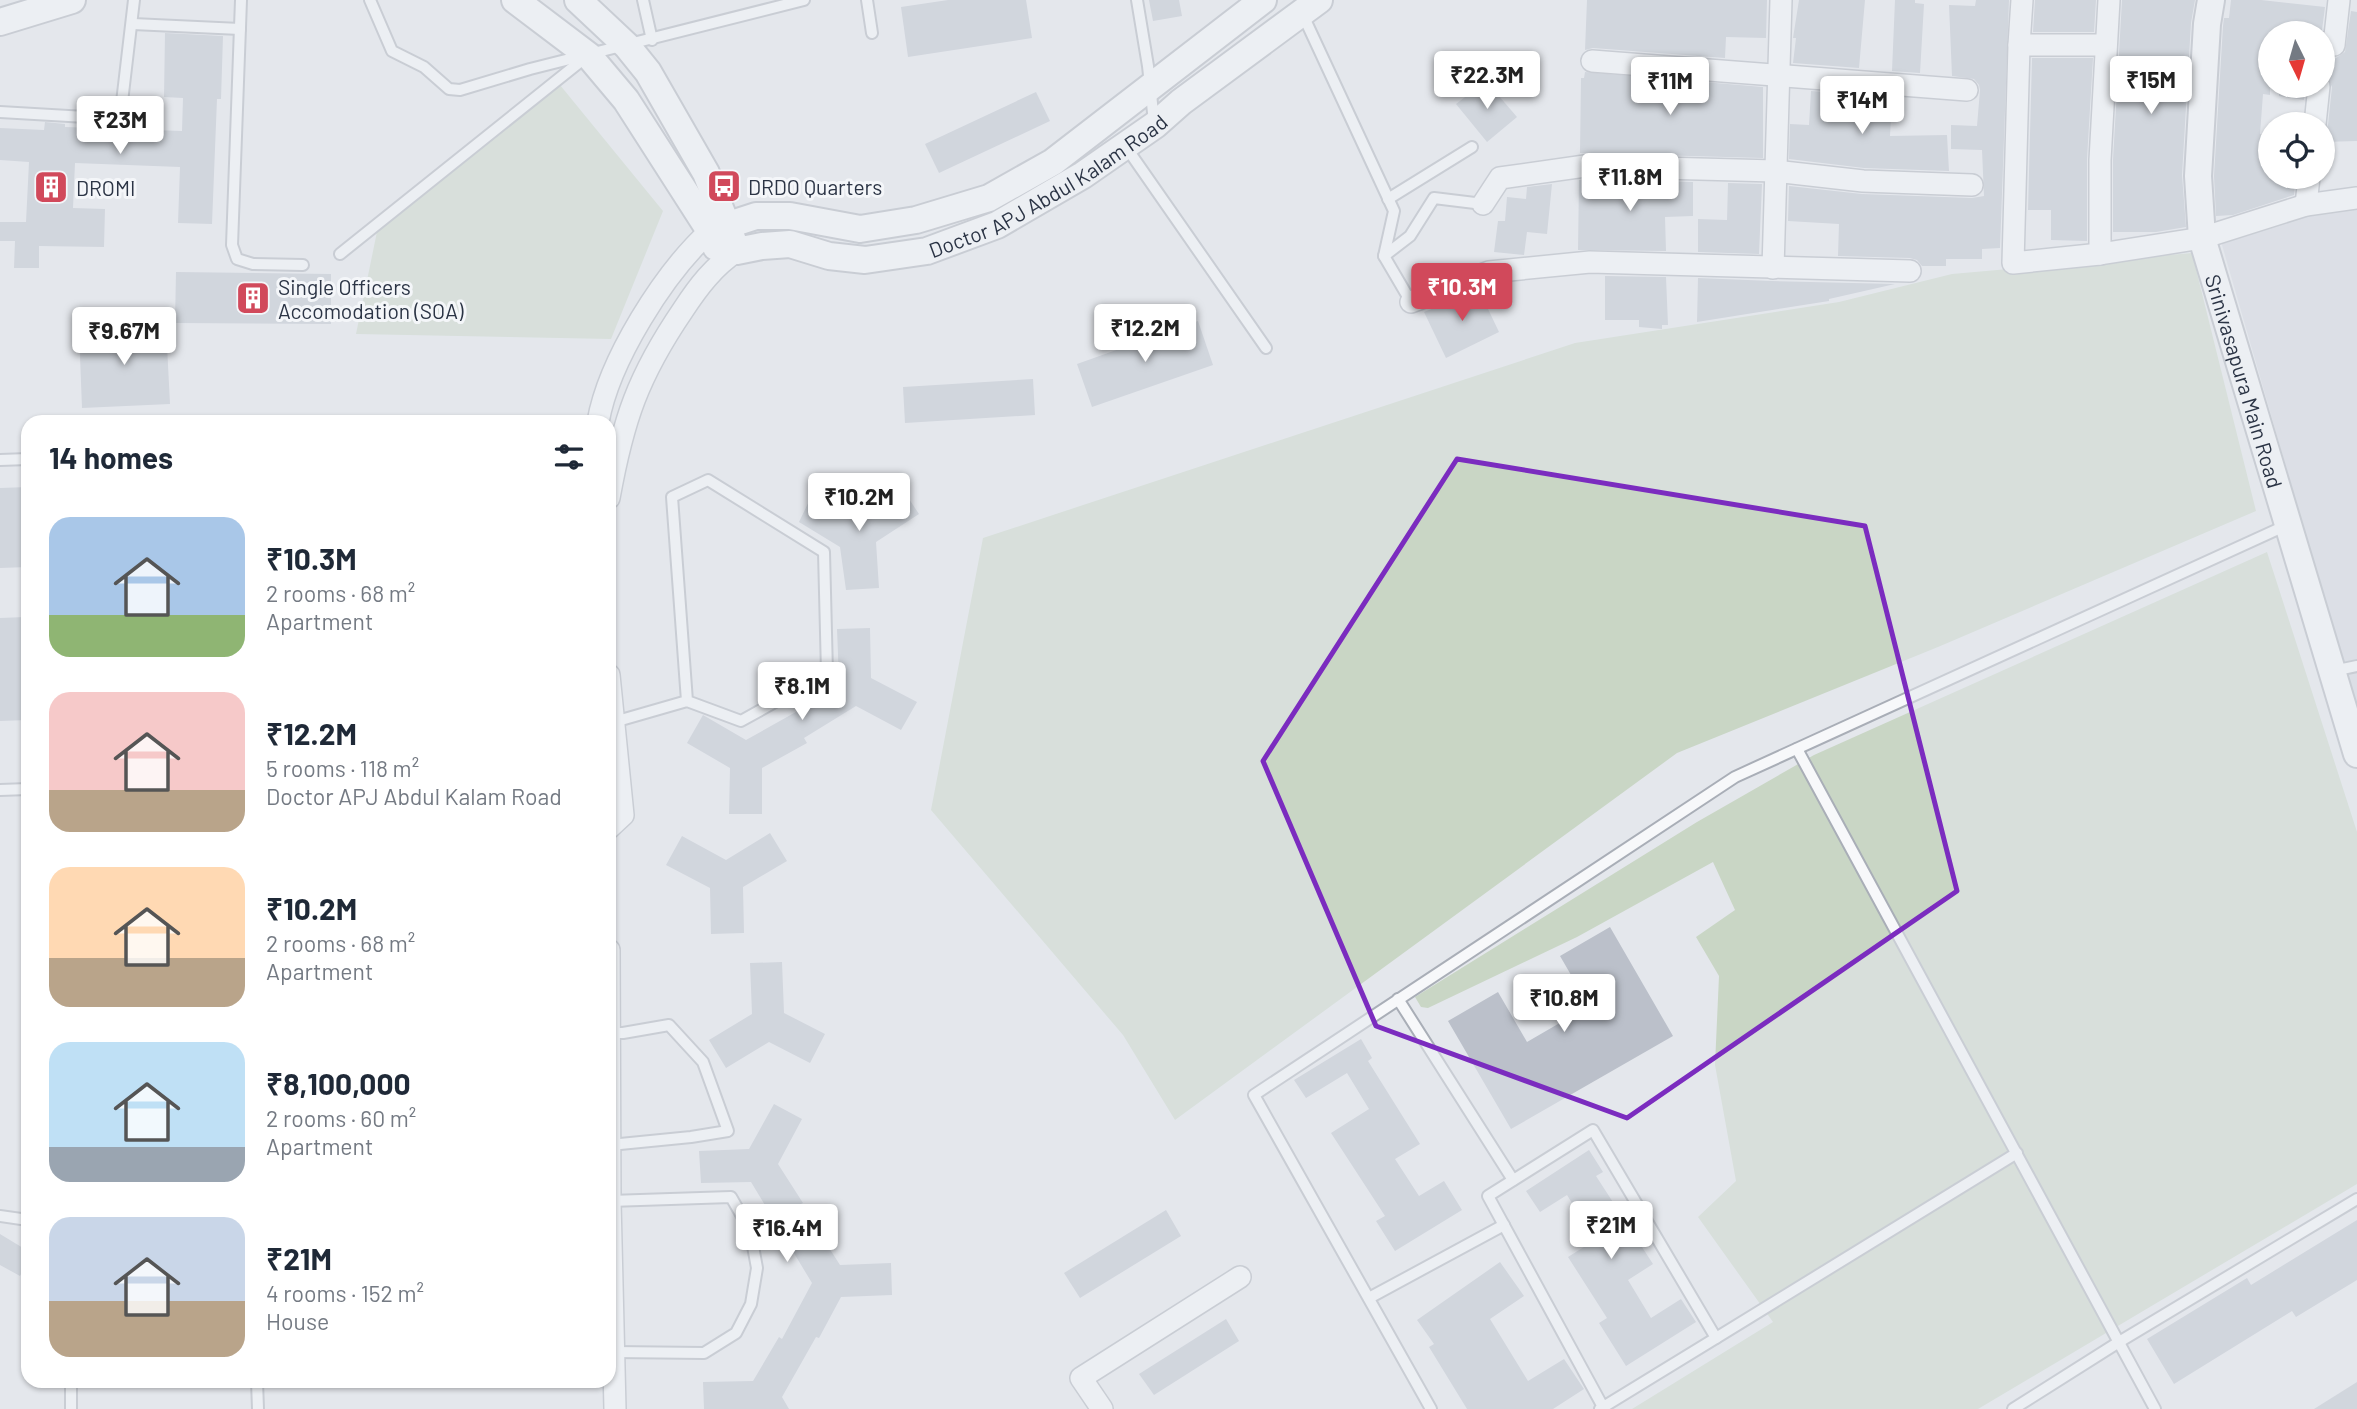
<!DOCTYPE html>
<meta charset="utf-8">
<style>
body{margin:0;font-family:Barlow,sans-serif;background:#f6f6f7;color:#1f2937;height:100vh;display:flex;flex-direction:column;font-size:26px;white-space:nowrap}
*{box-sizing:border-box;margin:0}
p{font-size:23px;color:#747a83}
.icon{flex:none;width:38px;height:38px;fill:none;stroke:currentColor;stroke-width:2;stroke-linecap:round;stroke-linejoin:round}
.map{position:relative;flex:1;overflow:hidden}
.details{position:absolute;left:21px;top:415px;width:595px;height:973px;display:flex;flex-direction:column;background:#fff;border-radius:21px;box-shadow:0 2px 5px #0004}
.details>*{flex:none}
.needle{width:46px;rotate:175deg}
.tools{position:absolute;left:2258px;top:21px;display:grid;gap:14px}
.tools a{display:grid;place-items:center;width:77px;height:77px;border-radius:50%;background:#fff;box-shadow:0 2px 5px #0004;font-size:35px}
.price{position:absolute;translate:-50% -60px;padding:0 16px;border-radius:7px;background:#fff;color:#222;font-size:23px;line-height:46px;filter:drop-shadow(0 2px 4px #0008)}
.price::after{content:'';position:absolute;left:50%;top:42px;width:21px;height:16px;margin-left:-10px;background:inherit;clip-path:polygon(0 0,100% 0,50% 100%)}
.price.active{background:#d1495b;color:#fff}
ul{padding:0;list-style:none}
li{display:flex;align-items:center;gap:21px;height:175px;padding:0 28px}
li span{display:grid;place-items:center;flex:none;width:196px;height:140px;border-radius:21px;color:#555}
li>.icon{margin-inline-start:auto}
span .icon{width:84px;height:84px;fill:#fffc;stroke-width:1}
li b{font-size:30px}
h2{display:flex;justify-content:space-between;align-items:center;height:84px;padding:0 28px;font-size:30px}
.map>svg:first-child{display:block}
.built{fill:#d2d6de}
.green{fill:#c9d6c5}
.building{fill:#bbc0ca}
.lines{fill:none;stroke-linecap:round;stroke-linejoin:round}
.service-casing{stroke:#a9aeb7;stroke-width:14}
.minor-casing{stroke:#a9aeb7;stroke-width:24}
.tertiary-casing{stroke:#a9aeb7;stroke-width:30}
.service{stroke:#f7f8fa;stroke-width:10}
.minor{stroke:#f7f8fa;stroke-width:21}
.tertiary{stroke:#f7f8fa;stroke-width:26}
.marked{fill:none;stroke:#7b2cbf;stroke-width:5;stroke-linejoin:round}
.labels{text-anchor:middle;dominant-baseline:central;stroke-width:6;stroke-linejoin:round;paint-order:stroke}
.street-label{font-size:21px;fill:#2b3445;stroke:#f4f6f9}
.poi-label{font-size:21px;fill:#2b3445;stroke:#f4f6f9;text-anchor:start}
</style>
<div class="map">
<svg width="2357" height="1409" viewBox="0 0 2357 1409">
<rect width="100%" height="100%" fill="#e4e7ec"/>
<path class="built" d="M2357 209V713L2220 238 2309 213Z"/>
<g class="green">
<path d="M560 85 663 211 611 339 356 334 379 222Z"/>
<path d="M2192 253 2256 511 1938 647 1677 753 1175 1120 1123 1035 931 810 983 538 1575 343 1839 302 1952 274Z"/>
<path d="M2267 552 2357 832V1184L1978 1409H1632L1773 1322 1698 1217 1736 1181 1715 1065 1719 976 1696 937 1735 910 1713 862 1577 937 1428 1008 1421 1007 1415 997 1697 822 1814 755Z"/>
</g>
<g class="building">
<path d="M948 0H1026L1032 38 908 57 901 7Z"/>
<path d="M1149 0H1179L1182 16 1153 21Z"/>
<path d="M1587 0H1767L1766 38 1726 37 1725 58 1593 48 1585 50Z"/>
<path d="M1799 0H1865L1859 68 1793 63 1796 38H1793Z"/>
<path d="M1895 0H1915V3L1924 4 1920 73 1892 71Z"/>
<path d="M1976 0H2009L2000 248 1982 249V259H1946V266H1922L1917 260 1910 258 1838 256 1839 224 1788 221 1789 186 1862 194 1972 198 1984 196 1982 150 1951 149V125L1977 126 1980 90 1979 85 1974 79 1952 76 1949 5 1975 6Z"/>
<path d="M2035 0H2096L2094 32H2033Z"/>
<path d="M2122 0H2195L2191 23 2182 175 2186 227 2156 232H2113V160Z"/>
<path d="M2231 0H2261L2325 7 2322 30 2315 33H2270V95L2263 94 2260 134 2270 135V177H2296L2294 195 2233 215 2216 216 2214 176 2223 26 2224 18H2229Z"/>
<path d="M2351 11 2357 12V141L2323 142V134L2328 125 2332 87 2327 76V64L2345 52Z"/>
<path d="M165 33 223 36 221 99H217L212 224 178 223 180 167 75 163 73 208 105 209 104 247 39 246V268H14L15 241H0V222H26L29 162 0 160V128L44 130 45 122 65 124V127L182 131 183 98 164 97Z"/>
<path d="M2032 58H2093L2087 159V241L2051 240V210H2028Z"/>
<path d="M1585 72 1763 87V158L1580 153 1581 78H1584Z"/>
<path d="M1486 81 1517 117 1487 142 1456 104Z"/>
<path d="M2279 86H2306L2304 100 2279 96Z"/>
<path d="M1811 91 1892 97 1890 136 1947 135 1949 171 1864 168 1789 159 1790 124 1809 125Z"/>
<path d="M1036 92 1050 121 939 173 925 144Z"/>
<path d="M1586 179 1693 182V216L1665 217 1666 251 1578 250 1579 180Z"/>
<path d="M1728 183 1762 184 1759 254 1698 252V219L1727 220Z"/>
<path d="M1552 184 1547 234 1527 232 1524 255 1494 252 1498 221H1505L1507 197 1526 199 1527 187Z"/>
<path d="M176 272 331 274V324L175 323Z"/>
<path d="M1605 276 1666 277 1668 325H1662V329L1639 327V320H1605Z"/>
<path d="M1698 278 1772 281 1895 284 1829 299V301L1697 322Z"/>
<path d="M1479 290 1499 332 1446 358 1424 312Z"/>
<path d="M1198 321 1213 365 1092 407 1077 364Z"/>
<path d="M166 326 170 404 82 408 79 330Z"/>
<path d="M1033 379 1035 415 905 423 903 387Z"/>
<path d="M28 487V567L0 568V488Z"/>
<path d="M901 487 919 514 876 542 879 588 846 590 840 547 799 522 813 493 858 515Z"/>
<path d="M25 617 28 720 0 721V618Z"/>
<path d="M870 628 871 678 917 702 901 730 856 706 804 738 807 743 762 768V814H729L730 768 687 743 703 715 746 740 803 708 799 703 839 679 837 629Z"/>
<path d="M770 833 787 861 743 887 744 933 711 934 710 888 666 865 682 836 726 860Z"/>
<path d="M1610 927 1673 1036 1511 1129 1448 1021 1498 992 1527 1042 1589 1006 1560 956Z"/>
<path d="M782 962 784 1013 825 1034 810 1063 769 1042 726 1068 709 1040 752 1014 750 963Z"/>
<path d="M1361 1039 1372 1058 1368 1061 1420 1144 1395 1159 1419 1196 1444 1181 1462 1210 1395 1251 1376 1221 1385 1216 1331 1133 1369 1109 1347 1073 1306 1098 1294 1080Z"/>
<path d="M774 1104 802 1119 778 1164 803 1203 801 1204 840 1265 891 1263 892 1295 841 1297 819 1338 816 1337 782 1397 789 1409H704L703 1382 753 1381 779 1337 782 1339 812 1283 751 1182 701 1183 699 1151 749 1149Z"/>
<path d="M1589 1150 1603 1172 1596 1176 1653 1264 1628 1280 1651 1318 1681 1299 1696 1322 1626 1366 1599 1323 1607 1318 1568 1257 1595 1240 1567 1195 1540 1212 1526 1191Z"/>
<path d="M1166 1210 1181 1236 1080 1298 1064 1273Z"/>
<path d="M2357 1220V1280L2296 1317 2292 1311 2174 1384 2147 1339 2247 1278 2251 1285Z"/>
<path d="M0 1234 28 1251V1261L20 1276 0 1265Z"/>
<path d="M1500 1262 1524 1296 1490 1319 1528 1381 1564 1359 1584 1389 1553 1409H1467L1429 1347 1434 1344 1417 1320Z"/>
<path d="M1226 1319 1239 1341 1154 1395 1139 1374Z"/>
<path d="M2357 1382V1409H2314Z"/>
</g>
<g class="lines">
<g class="service-casing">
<g id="service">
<path d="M241 0 232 245 237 259 253 264 303 265"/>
<path d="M370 0 392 51 424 67 449 89 460 90 530 69 804 0"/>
<path d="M643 0 652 40"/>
<path d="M867 0 872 33"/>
<path d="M1137 0 1148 66 1154 122"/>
<path d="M1302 13 1394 211 1384 256 1411 302"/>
<path d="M133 24 240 29"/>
<path d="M0 112 120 119 134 0"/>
<path d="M1126 147 1266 348"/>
<path d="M1388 199 1472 147"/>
<path d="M340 254 586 57"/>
<path d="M1384 256 1410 236 1434 198 1483 204"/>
<path d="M0 460 28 459"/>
<path d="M2333 671 2357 666"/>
<path d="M614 722 687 701 672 497 708 480 824 552 827 673 741 721 687 701"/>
<path d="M1797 749 2155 1409"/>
<path d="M0 790 28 789"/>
<path d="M1398 999 1513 1180"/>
<path d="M609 1033H623L669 1025 703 1062 728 1131 691 1137 610 1145"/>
<path d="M610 1201 731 1197 750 1230 757 1268 751 1304 736 1333 704 1353 614 1352"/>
<path d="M0 1216 28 1220"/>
<path d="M1369 1298 1504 1225"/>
<path d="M1716 1338 2017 1153"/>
<path d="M257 1381 258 1409"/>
<path d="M71 1409V1381"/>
<path d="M1431 1409 1254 1095 1735 777 2287 525"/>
<path d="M1600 1409 1716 1338 1593 1130 1488 1196 1603 1407"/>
<path d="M2013 1409 2119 1342 2357 1199"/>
</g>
</g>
<g class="minor-casing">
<g id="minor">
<path d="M2022 0 2019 45 2013 263 2100 254 2202 238 2306 205 2357 198"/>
<path d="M2019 45H2105"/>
<path d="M2322 52 2323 43 2334 45 2339 0"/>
<path d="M1592 61 1967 90"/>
<path d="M2315 124 2319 86"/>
<path d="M1483 204 1500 178 1585 166 1775 171 1863 181 1972 185"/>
<path d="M2306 205 2309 177"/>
<path d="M2100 254V160L2109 0"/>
<path d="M1773 268 1781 0"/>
<path d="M1411 302 1489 272 1590 262 1910 271"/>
<path d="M598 422C609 360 664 273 710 231"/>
<path d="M609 498C623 420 638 376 683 310 698 287 714 266 737 251"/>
<path d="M609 675 623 815 609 828"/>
<path d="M609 950 610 1201 615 1409"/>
<path d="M1102 1409 1081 1378 1240 1277"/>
</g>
</g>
<g class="tertiary-casing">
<g id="tertiary">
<path d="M515 0 589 56 626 100 710 231 716 247"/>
<path id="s1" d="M578 0 627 46 648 72 706 173 737 251 762 246 790 244 829 256 865 260 927 251 997 225 1083 175 1155 125 1181 102 1319 0"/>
<path id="s2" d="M2211 0 2207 24 2198 176 2202 238 2357 754"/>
<path d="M0 22 72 0"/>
<path d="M710 231 756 216H790L860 229 916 220 989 198 1053 162 1263 0"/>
</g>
</g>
<use href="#service" class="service"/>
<use href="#minor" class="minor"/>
<use href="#tertiary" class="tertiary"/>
</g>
<path d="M0 0H2357V1409H0ZM1457 459 1865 526 1957 891 1627 1118 1376 1026 1263 761Z" fill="#e4e7ec" fill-opacity=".55" fill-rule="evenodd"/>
<path class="marked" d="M1457 459 1865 526 1957 891 1627 1118 1376 1026 1263 761Z"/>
<defs>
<g id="bus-square" transform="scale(1.75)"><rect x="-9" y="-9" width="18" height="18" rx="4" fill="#d1495b" stroke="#f4f6f9"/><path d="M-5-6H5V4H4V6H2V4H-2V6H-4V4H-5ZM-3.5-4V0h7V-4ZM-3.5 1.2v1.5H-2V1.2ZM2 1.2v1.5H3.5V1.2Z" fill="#fff"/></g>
<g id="building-square" transform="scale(1.75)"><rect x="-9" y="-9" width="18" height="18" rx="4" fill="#d1495b" stroke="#f4f6f9"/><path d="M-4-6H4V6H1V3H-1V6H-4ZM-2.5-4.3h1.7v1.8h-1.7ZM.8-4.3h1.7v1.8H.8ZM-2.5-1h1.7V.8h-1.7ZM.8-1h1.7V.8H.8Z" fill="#fff"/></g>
</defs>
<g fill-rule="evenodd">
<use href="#bus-square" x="724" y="186"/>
<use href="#building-square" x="51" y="187"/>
<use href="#building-square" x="253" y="298"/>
</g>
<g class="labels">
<g class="street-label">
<text stroke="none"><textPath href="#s1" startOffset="632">Doctor APJ Abdul Kalam Road</textPath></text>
<text stroke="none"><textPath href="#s2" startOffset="388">Srinivasapura Main Road</textPath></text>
</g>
<g class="poi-label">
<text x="748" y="186">DRDO Quarters</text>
<text x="76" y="187">DROMI</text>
<text x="278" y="286">Single Officers<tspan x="278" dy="24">Accomodation (SOA)</tspan></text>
</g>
</g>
</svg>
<div class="tools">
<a><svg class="needle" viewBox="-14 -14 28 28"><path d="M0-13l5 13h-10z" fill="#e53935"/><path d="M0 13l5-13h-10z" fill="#747a83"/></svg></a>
<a><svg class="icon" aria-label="locate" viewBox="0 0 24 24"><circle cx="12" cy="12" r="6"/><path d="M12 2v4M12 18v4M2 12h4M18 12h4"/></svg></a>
</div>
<b class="price" style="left:1487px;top:111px">₹22.3M</b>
<b class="price" style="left:2151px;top:116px">₹15M</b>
<b class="price" style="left:1670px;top:117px">₹11M</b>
<b class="price" style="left:1862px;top:136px">₹14M</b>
<b class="price" style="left:120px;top:156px">₹23M</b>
<b class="price" style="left:1630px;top:213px">₹11.8M</b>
<b class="price active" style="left:1462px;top:323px">₹10.3M</b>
<b class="price" style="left:1145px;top:364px">₹12.2M</b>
<b class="price" style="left:124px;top:367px">₹9.67M</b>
<b class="price" style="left:859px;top:533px">₹10.2M</b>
<b class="price" style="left:802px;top:722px">₹8.1M</b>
<b class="price" style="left:1564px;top:1034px">₹10.8M</b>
<b class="price" style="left:1611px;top:1261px">₹21M</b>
<b class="price" style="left:787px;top:1264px">₹16.4M</b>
<section class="details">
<h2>14 homes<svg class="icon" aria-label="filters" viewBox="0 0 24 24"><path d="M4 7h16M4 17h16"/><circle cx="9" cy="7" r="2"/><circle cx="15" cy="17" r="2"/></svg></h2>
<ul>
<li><span style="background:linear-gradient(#a9c7e8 70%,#8fb573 0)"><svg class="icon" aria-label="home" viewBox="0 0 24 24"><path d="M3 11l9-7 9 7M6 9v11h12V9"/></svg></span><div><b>₹10.3M</b><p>2 rooms · 68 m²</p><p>Apartment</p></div></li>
<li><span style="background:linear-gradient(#f6c9c9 70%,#b9a48a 0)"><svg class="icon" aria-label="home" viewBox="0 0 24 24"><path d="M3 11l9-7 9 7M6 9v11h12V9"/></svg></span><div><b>₹12.2M</b><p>5 rooms · 118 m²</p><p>Doctor APJ Abdul Kalam Road</p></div></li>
<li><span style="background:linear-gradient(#ffd9b3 65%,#b9a48a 0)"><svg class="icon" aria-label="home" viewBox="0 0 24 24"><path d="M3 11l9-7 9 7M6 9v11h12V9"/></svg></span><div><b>₹10.2M</b><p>2 rooms · 68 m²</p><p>Apartment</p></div></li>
<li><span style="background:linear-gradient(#bfe0f5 75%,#9aa5b1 0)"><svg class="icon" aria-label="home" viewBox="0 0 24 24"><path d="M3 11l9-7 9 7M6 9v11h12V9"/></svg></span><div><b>₹8,100,000</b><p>2 rooms · 60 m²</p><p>Apartment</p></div></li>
<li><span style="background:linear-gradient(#c9d6e8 60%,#b9a48a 0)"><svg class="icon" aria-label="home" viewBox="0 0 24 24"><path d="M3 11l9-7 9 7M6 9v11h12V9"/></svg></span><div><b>₹21M</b><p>4 rooms · 152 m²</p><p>House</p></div></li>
</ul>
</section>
</div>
